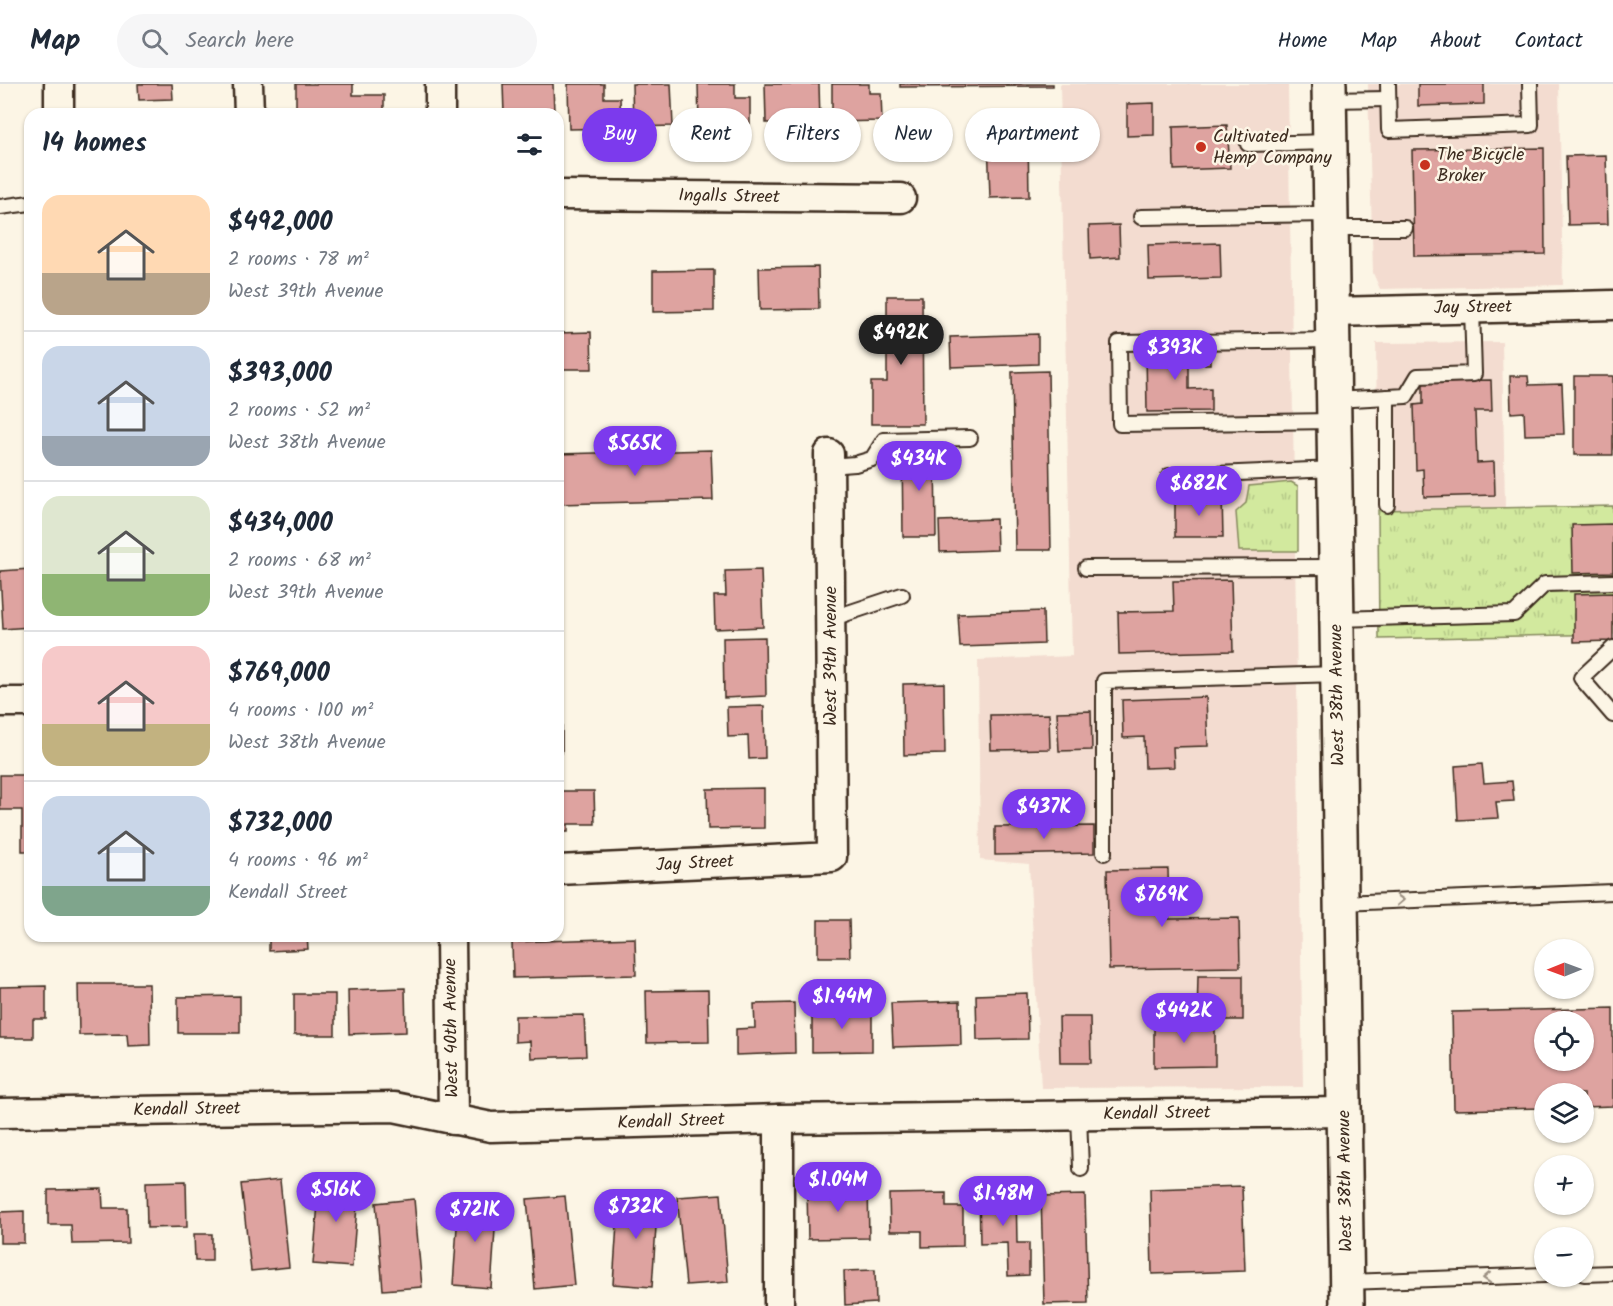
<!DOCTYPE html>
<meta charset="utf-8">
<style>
body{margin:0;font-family:Kalam,sans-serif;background:#f6f6f7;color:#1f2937;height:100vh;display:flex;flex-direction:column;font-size:22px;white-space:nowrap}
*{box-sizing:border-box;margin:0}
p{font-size:20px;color:#747a83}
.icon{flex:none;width:33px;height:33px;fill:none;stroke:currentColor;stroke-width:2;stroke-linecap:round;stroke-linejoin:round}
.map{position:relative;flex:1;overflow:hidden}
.side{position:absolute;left:24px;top:24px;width:540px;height:834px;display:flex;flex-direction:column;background:#fff;border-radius:18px;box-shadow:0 2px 4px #0004}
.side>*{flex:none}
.top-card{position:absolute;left:582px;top:24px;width:570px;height:54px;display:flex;gap:12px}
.needle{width:39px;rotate:269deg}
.tools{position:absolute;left:1534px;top:855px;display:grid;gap:12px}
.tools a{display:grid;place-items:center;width:60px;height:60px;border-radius:50%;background:#fff;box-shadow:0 2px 4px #0004;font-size:30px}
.price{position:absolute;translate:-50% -51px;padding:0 14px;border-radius:21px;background:#7c3aed;color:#fff;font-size:20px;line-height:39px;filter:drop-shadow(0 2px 3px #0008)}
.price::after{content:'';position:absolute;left:50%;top:36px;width:18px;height:14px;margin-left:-9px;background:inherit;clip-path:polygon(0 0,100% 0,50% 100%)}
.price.selected{background:#222;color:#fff}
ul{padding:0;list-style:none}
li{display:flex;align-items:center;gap:18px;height:150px;padding:0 18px}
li+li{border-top:2px solid #e0e1e3}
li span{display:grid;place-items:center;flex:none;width:168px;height:120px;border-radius:18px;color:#555}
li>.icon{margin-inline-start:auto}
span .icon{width:72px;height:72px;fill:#fffc;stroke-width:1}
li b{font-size:26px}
h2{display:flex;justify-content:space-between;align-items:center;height:72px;padding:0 18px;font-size:26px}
.tag{padding:0 21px;border-radius:27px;background:#fff;box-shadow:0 2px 4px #0004;font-size:21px;line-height:54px}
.tag.selected{background:#7c3aed;color:#fff}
header{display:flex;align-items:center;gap:36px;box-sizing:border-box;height:84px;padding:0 30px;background:#fff;border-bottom:2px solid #e0e1e3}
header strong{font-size:28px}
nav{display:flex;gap:33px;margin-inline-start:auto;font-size:21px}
.search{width:420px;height:54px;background:#f6f6f7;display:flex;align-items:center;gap:15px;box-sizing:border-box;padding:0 21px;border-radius:33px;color:#747a83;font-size:22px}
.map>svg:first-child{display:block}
.built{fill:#f3dcd0}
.grass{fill:url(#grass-tufts);stroke:#868a5e;stroke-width:1.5}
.building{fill:#dea3a0;stroke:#3b2a1e;stroke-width:1.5;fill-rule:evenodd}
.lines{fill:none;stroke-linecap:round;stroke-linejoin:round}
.lane-casing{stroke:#3b2a1e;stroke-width:18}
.street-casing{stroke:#3b2a1e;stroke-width:33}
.secondary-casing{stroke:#3b2a1e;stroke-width:38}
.lane{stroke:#fcf5e5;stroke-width:14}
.street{stroke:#fcf5e5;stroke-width:28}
.secondary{stroke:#fcf5e5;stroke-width:33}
.oneway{stroke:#9c9082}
.poi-dot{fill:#c8321e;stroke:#fcf5e5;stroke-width:2}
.labels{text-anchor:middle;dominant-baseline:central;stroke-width:5;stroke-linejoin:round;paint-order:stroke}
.poi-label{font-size:18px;fill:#3b2a1e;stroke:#fcf5e5;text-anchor:start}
.street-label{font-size:18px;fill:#3b2a1e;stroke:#fcf5e5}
</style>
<header>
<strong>Map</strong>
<div class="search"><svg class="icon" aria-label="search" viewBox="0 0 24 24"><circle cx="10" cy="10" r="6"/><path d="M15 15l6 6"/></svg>Search here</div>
<nav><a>Home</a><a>Map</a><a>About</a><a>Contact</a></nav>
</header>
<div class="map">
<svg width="1613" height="1222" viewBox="0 0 1613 1222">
<defs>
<pattern id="grass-tufts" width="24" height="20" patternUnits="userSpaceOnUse" patternTransform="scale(1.5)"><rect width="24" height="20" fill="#d2e99e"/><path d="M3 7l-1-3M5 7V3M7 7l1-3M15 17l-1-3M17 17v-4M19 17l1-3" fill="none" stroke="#b5c888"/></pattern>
</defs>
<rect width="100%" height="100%" fill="#fcf5e5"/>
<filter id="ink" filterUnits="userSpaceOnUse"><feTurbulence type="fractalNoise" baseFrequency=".0167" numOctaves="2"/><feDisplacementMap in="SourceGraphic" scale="12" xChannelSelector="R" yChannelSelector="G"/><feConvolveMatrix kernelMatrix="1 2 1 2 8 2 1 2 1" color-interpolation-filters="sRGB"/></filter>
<g filter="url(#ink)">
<g class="built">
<path d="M1060 0H1288L1303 1003 1041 1004 1029 780 980 776 978 576 1072 572Z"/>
<path d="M1368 0H1559L1563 201 1380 205 1373 189Z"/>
<path d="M1502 258 1505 424 1378 426 1376 259Z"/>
</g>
<g class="grass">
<path d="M1291 398 1298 402V467H1239L1236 428 1246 419 1249 402Z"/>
<path d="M1613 422V550L1379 555 1378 426Z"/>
</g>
<g class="building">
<path d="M138 0H172L173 15 139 16Z"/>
<path d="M296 0H353V11H384V30H296Z"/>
<path d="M503 0H553L554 28H539V30H504Z"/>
<path d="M568 0H604V14H620L621 44 569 45Z"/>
<path d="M632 0H671L673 42 633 43Z"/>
<path d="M698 0H735V14H750V40H699Z"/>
<path d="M765 0H819L820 38 766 39Z"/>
<path d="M832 0H869V9H881L882 37 832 38Z"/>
<path d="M900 0H1053V2L900 3Z"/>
<path d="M1418 0H1484V20L1418 22Z"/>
<path d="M1154 19V51L1127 52V20Z"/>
<path d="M1227 41 1230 84 1174 86 1173 43Z"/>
<path d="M1028 52 1029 113 990 114 988 53Z"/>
<path d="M1544 64 1545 170 1414 172 1412 66Z"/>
<path d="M1606 71 1608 140 1568 141 1566 72Z"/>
<path d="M1119 141 1120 173 1090 175 1089 142Z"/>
<path d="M1220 159 1221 194 1149 196 1148 161Z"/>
<path d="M818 183 819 225 760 226 759 184Z"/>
<path d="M714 186V227L653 228V187Z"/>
<path d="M887 212H922L923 340H871V298H887Z"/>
<path d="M591 248 592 285H558V249Z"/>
<path d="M1038 250V280L951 283 950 253Z"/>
<path d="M1210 264V280H1189V305L1211 304V327L1147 328 1146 266Z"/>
<path d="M1048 287 1051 466H1015L1012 288Z"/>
<path d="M1510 292H1528L1529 301 1562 300 1564 350 1525 351 1524 328 1511 329Z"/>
<rect x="1574" y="292" width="39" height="79"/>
<path d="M1491 296 1492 327H1475L1477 379 1494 378 1495 411 1424 413 1423 385 1416 386 1414 321 1423 320V297Z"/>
<path d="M902 364H935L936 453H903Z"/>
<path d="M711 366 713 416 558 420V370Z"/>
<path d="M1222 412 1223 453H1175V413Z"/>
<path d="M996 435 997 466 940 468 939 437Z"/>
<path d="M1613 440V488L1573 489 1572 441Z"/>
<path d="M30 485V543L3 545 0 487Z"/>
<path d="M761 486 763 543 715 545 714 512H726L725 487Z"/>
<path d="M1231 496 1233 567 1119 570 1118 528 1174 527 1173 497Z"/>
<path d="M1613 509V557L1574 558V510Z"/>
<path d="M1043 527 1044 560 960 563 958 530Z"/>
<path d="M765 553 766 612 724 614 723 554Z"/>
<path d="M944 599 945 670 904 671 903 600Z"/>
<path d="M1206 613 1208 662 1173 663 1174 683 1145 684 1144 653 1123 654 1122 616Z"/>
<path d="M764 622 765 674 749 675 748 652 728 653 727 623Z"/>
<path d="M1091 627 1092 666 1059 667 1057 628Z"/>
<path d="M1049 630 1050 665 991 666 990 631Z"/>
<rect x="558" y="636" width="4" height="33"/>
<path d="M1482 680 1484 699 1512 697 1514 717 1496 718 1498 734 1458 736 1455 682Z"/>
<path d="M0 691H30V767H22V726H0Z"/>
<path d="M764 704V744L708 745 707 705Z"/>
<path d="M558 707H594L595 740H568V748H558Z"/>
<path d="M1094 742V769L995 771V743Z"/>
<path d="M1168 785 1169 835 1239 834 1240 883 1109 885 1107 786Z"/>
<path d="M818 836H849L850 873H818Z"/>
<path d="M269 852H307L308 865 269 867Z"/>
<path d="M346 852H389V854L346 855Z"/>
<path d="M635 854 636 891 513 894 512 858Z"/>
<path d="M1198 892H1243V936H1197Z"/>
<path d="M78 900H149L150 961 128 962 127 950 79 951Z"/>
<path d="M46 902V935H33V954H0V903Z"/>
<path d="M405 904 406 948 349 950 348 906Z"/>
<path d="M708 906 709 958 647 959 646 907Z"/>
<path d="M1027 909 1028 955 977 956 976 911Z"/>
<rect x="294" y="910" width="41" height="41"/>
<path d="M240 912V949H178V913Z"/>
<path d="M960 917 961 961 893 963 891 919Z"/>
<path d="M794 919 795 969 736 971V945L755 944 754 920Z"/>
<path d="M872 923V967L812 968V924Z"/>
<path d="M1613 924V1022L1584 1023V1010H1545V1024L1454 1026 1452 928ZM1545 938H1584V976H1545Z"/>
<path d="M584 931 586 972 531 974 530 957 515 958V932Z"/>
<path d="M1059 933H1090L1091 979H1060Z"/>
<path d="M1215 938V982L1154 983V939Z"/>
<path d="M320 1095 359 1098 352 1183 313 1180Z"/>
<path d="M280 1096 289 1183 251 1187 241 1100Z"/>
<path d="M186 1097 187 1143 147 1144 146 1098Z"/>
<path d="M1242 1102 1245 1187 1152 1190 1150 1105Z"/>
<path d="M868 1103 869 1154 808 1155 807 1104Z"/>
<path d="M979 1104H1016L1017 1159H1029V1191L1008 1192 1007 1159 980 1160Z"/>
<path d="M102 1105 103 1124H127L128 1159 72 1160 71 1141H48V1106Z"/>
<path d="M946 1109V1123H963V1162L922 1163V1147H890L889 1110Z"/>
<path d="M619 1110 658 1113 652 1203 613 1200Z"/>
<path d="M721 1110 728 1198 686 1201 677 1113Z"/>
<path d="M1085 1111 1088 1219 1044 1220 1041 1112Z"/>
<path d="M565 1112 574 1201 535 1205 527 1115Z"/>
<path d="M459 1114 497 1117 491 1204 453 1201Z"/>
<path d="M414 1115 422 1203 383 1206 376 1119Z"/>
<path d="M24 1127V1159H0V1128Z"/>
<path d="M194 1150H212V1177H195Z"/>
<path d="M875 1186 876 1219 845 1221 844 1187Z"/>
</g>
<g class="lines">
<g class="lane-casing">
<g id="lane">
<path d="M1388 0 1389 46 1531 41 1530 0"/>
<path d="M1329 16 1388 15"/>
<path d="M1248 60 1330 58"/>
<path d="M0 123 30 119"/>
<path d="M1141 133 1330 130"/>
<path d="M1332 144H1405"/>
<path d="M1333 256 1119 259 1120 340 1333 337"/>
<path d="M1334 316 1406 312 1418 292 1474 290 1472 224"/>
<path d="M829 382 855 380 872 375 884 356 970 354"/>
<path d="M1169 392 1335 385"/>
<path d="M1387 421V313"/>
<path d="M1086 484 1337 483"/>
<path d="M830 535 902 511"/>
<path d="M1337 535 1514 530 1545 500 1613 498"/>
<path d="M1613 564 1581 594 1613 631"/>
<path d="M1104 769V597L1338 590"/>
<path d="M1341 819 1613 808"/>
<path d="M1079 1031 1081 1085"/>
<path d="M1584 1190 1613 1189"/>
<path d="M1347 1198 1545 1191"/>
</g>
</g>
<g class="street-casing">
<g id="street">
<path d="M59 0V30"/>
<path d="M248 0 249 30"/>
<path d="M440 0V30"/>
<path d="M558 111 901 114"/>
<path d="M1333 228 1613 221"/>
<path d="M0 618H30"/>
<path d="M558 786 832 773 829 370"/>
<path d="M451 852 453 1036"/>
<path d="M0 1029 394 1023 491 1043 779 1035 1345 1028"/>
<path d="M779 1035V1222"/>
</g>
</g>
<g class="secondary-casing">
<path id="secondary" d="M1329 0 1347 1222"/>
</g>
<use href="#lane" class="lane"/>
<use href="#street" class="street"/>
<use href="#secondary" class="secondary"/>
</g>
<defs><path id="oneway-chevron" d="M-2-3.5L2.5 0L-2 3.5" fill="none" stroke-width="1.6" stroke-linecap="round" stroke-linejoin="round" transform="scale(1.5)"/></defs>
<g class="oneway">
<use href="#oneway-chevron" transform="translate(1400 816) rotate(-2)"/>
<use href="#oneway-chevron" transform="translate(1487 1194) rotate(178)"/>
</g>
</g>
<g class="poi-dot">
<circle cx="1201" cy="63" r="6"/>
<circle cx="1425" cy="81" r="6"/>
</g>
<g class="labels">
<g class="poi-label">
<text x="1213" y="53">Cultivated<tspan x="1213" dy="21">Hemp Company</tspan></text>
<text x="1437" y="71">The Bicycle<tspan x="1437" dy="21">Broker</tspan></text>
</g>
<g class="street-label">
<text transform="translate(729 113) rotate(1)">Ingalls Street</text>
<text transform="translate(1473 224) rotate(-1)">Jay Street</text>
<text transform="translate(831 572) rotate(-90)">West 39th Avenue</text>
<text transform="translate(1338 611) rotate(-91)">West 38th Avenue</text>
<text transform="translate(695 780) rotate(-3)">Jay Street</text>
<text transform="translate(452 944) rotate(-91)">West 40th Avenue</text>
<text transform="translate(187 1026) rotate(-1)">Kendall Street</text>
<text transform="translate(1157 1030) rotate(-1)">Kendall Street</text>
<text transform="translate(671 1038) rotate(-2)">Kendall Street</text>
<text transform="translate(1346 1097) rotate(-91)">West 38th Avenue</text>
</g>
</g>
</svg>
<div class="tools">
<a><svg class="needle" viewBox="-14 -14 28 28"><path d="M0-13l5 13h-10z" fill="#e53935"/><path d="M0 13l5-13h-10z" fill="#747a83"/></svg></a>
<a><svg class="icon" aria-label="locate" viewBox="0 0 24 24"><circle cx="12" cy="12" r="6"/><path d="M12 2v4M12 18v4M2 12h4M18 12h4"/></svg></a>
<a><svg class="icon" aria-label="layers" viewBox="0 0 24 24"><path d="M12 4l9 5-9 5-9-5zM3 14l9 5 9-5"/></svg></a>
<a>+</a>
<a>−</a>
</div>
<b class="price selected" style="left:901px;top:282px">$492K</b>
<b class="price" style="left:1175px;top:297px">$393K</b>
<b class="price" style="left:635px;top:393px">$565K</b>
<b class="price" style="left:919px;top:408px">$434K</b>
<b class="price" style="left:1199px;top:433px">$682K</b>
<b class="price" style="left:1044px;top:756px">$437K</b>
<b class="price" style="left:1162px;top:844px">$769K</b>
<b class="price" style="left:842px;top:946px">$1.44M</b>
<b class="price" style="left:1184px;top:960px">$442K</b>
<b class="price" style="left:838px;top:1129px">$1.04M</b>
<b class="price" style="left:336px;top:1139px">$516K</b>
<b class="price" style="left:1003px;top:1143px">$1.48M</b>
<b class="price" style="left:636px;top:1156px">$732K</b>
<b class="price" style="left:475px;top:1159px">$721K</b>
<div class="top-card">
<a class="tag selected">Buy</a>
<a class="tag">Rent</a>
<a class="tag">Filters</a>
<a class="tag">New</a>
<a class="tag">Apartment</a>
</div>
<section class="side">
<h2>14 homes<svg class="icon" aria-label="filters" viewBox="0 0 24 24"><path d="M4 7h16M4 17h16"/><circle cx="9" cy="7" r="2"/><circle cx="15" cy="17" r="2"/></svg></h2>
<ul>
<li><span style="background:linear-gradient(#ffd9b3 65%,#b9a48a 0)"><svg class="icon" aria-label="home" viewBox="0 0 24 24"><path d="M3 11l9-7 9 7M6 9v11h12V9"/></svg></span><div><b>$492,000</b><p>2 rooms · 78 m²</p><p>West 39th Avenue</p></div></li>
<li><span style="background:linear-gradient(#c9d6e8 75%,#9aa5b1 0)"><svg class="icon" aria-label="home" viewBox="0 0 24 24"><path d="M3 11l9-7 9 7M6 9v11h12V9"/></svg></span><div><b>$393,000</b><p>2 rooms · 52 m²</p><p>West 38th Avenue</p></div></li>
<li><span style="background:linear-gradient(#dfe7d0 65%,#8fb573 0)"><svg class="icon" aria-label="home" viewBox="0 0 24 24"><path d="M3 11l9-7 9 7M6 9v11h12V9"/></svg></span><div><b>$434,000</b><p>2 rooms · 68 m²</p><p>West 39th Avenue</p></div></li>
<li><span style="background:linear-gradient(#f6c9c9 65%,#c2b280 0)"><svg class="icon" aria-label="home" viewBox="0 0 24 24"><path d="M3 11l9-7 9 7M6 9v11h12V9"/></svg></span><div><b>$769,000</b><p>4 rooms · 100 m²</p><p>West 38th Avenue</p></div></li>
<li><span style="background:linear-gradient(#c9d6e8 75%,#7fa58c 0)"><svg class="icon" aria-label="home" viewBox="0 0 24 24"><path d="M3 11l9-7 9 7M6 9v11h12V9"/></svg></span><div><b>$732,000</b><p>4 rooms · 96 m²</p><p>Kendall Street</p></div></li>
</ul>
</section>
</div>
